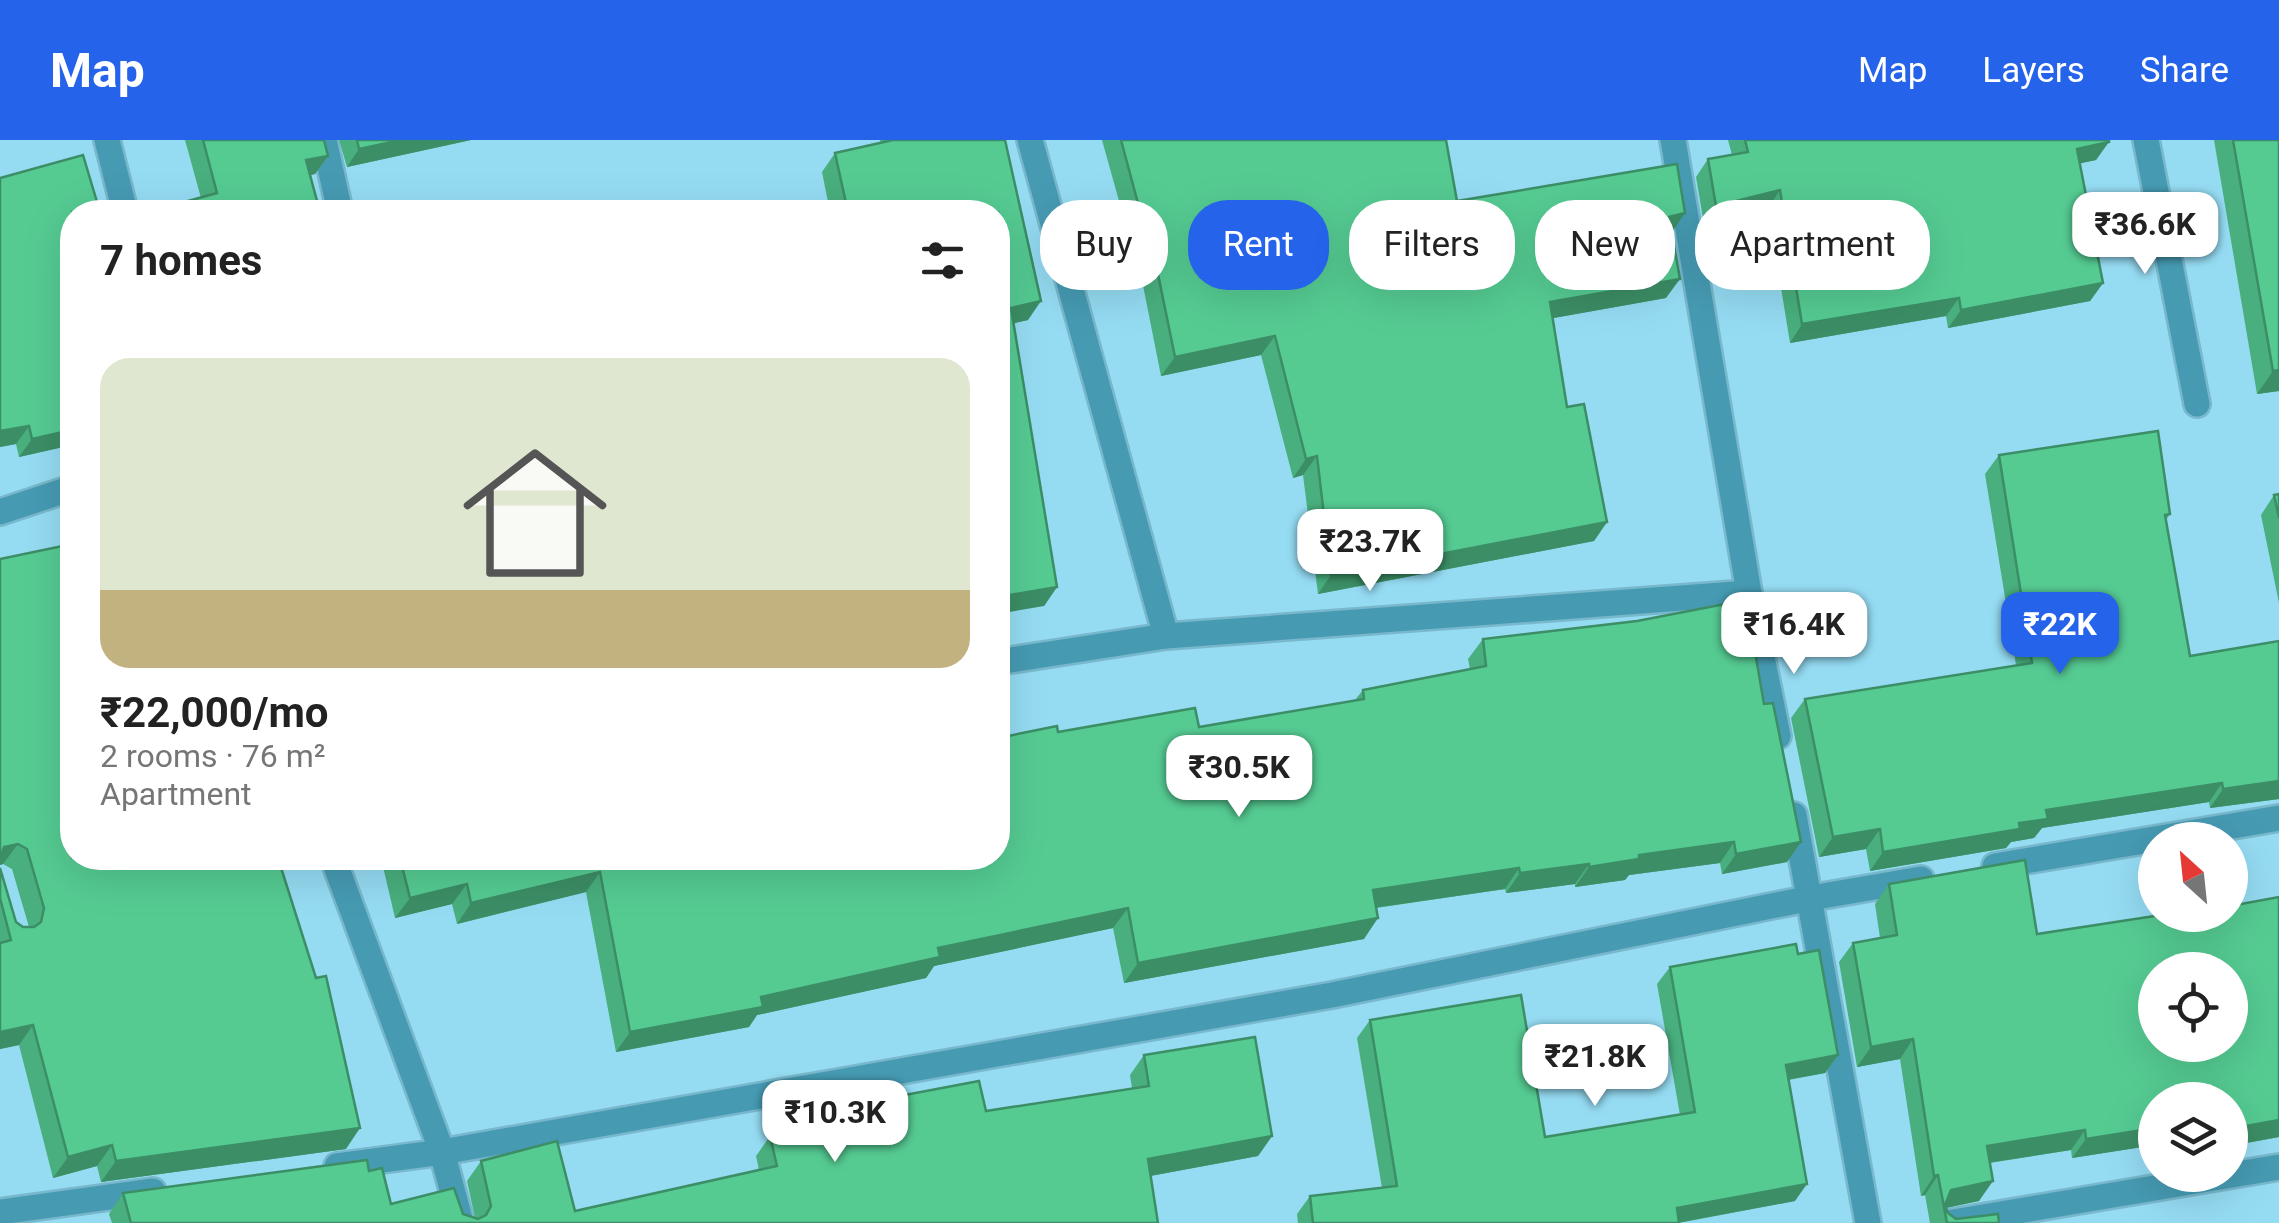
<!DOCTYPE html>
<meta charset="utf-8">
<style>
body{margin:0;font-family:Roboto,sans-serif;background:#f6f6f6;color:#222;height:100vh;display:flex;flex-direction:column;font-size:38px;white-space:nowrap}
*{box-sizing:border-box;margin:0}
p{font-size:32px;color:#767676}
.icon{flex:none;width:55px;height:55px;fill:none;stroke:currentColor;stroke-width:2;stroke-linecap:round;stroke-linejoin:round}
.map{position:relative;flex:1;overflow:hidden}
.panel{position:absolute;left:60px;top:60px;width:950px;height:670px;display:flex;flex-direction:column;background:#fff;border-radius:40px;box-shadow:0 10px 40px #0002}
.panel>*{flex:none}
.top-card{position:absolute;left:1040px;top:60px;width:950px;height:90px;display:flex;gap:20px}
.needle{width:65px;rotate:333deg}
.fabs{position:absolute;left:2138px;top:682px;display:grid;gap:20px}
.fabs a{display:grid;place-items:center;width:110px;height:110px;border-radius:50%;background:#fff;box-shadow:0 10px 40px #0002;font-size:50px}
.price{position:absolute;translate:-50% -85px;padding:0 22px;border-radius:20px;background:#fff;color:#222;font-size:32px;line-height:65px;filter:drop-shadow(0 2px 5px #0008)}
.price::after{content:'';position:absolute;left:50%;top:60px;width:30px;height:22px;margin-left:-15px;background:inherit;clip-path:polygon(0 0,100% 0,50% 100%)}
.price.current{background:#2563eb;color:#fff}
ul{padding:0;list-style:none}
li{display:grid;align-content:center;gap:20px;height:530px;padding:0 40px}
li span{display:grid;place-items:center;height:310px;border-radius:30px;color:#555}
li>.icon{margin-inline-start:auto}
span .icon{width:180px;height:180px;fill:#fffc;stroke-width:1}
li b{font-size:42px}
h2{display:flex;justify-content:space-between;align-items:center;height:120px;padding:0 40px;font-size:42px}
.chip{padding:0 35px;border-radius:40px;background:#fff;box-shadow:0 10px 40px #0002;font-size:35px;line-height:90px}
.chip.current{background:#2563eb;color:#fff}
header{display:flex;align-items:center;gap:60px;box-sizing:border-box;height:140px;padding:0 50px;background:#2563eb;color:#fff}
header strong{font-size:48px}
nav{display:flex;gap:55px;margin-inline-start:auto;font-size:35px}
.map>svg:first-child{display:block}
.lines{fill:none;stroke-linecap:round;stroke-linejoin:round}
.minor-casing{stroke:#79b8cc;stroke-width:30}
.minor{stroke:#469bb3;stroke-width:25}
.wall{fill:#49af7e}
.shaded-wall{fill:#3c8e66}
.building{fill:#55cb92;stroke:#3c8e66;stroke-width:2.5;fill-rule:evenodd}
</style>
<header>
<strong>Map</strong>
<nav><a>Map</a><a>Layers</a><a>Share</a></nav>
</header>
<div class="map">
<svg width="2279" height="1083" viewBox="0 0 2279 1083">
<rect width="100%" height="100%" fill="#95dcf3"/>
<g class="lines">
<g class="minor-casing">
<g id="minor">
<path d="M107 0 125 72"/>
<path d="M324 0 340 72"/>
<path d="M1030 0 1166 496"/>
<path d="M1673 0 1749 453 1778 596"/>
<path d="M2146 0 2197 264"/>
<path d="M0 372 72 348"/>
<path d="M998 522 1166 496 1749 453"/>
<path d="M1794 675 1868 1083"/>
<path d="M333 718 442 1012 461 1083"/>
<path d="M1995 726 2279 678"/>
<path d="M337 1026 442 1012 1332 855 1811 758 1921 739"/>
<path d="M0 1072 153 1051"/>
<path d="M1947 1083 2279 1027"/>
</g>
</g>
<use href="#minor" class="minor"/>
</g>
<g class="wall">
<path d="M185 0H324L328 16 315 34 201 58Z"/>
<path d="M339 0H471L347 27Z"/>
<path d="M880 0H1005L1028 180 1014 183 1057 447 1044 466 998 72H830L822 32 835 13 881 3Z"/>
<path d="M1102 0H1446L1457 61 1671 92 1666 158 1553 178 1567 267 1607 382 1594 401 1318 454 1303 335 1293 338 1261 215 1161 236 1131 85 1126 86Z"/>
<path d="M1728 0H2109L2096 20 2080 23 2103 143 2090 161 1948 188 1946 176 1790 203 1768 68 1704 84 1696 37 1708 19 1732 15Z"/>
<path d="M2214 0H2279V251L2257 254Z"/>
<path d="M0 38 72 305 19 317 16 304 0 307Z"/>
<path d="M1999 315 2170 374 2166 380 2190 516 2279 659 2210 668 2209 662 2042 688 2034 698 2011 702 2006 708 1870 731 1866 709 1819 717 1791 578 1805 559 2016 525 1985 334Z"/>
<path d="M2279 354V463L2261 375 2274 355Z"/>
<path d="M0 419 346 1009 101 1042 97 1026 53 1038 19 905 0 909V728L16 782 23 787H29L12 729 3 724 0 725Z"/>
<path d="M1483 499 1787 722 1722 734 1720 723 1629 735 1625 740 1575 747V744L1506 753 1505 749 1376 768 1364 799 1124 843 1113 788 934 826 926 838 757 875 749 887 616 912 586 752 457 784 452 764 395 778 381 718H998L1058 592 1199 587 1355 560 1363 550 1470 529 1468 519Z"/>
<path d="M1889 744 2037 794 2279 997 2230 1006V960H2155V1005L2072 1018 2071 1010 1990 1023 1979 1061 1946 1068 1948 1073 1956 1079 1999 1083H1930L1925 1055 1921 1056 1900 919 1857 927 1839 822 1853 803 1880 798 1875 764Z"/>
<path d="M1798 814 1838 915 1825 933 1789 940 1795 1061 1679 1083H1298L1297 1074 1310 1056 1382 1048 1357 898 1370 880 1545 997 1680 975 1657 844 1670 827Z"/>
<path d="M1144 915 1272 996 1258 1016 1150 1036 1158 1083H112L109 1074 123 1053 369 1031 391 1064 463 1074 475 1078 467 1041 481 1021 575 1071 759 1030 756 1016 770 996 880 971 889 958 986 971 1132 948 1130 935Z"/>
</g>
<g class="shaded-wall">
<path d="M401 0H471L347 27 359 9Z"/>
<path d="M2109 2 2096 20 2064 27 2077 9Z"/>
<path d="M328 16 315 34 294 39 306 20Z"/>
<path d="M1780 50 1768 68 1704 84 1716 66Z"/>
<path d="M1144 66 1131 85 1126 86 1139 67Z"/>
<path d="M1685 73 1672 92 1669 77Z"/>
<path d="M1680 139 1666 158 1537 181 1550 162Z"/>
<path d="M2103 143 2090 161 1948 188 1961 170Z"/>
<path d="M1959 158 1946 176 1790 203 1802 184Z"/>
<path d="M1041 161 1028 180 998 187 1011 168Z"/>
<path d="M1275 196 1261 215 1161 236 1175 217Z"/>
<path d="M2279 230V251L2257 254 2273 231Z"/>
<path d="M29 286 16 304 0 307V291Z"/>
<path d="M72 290V305L19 317 32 299Z"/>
<path d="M1317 316 1303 335 1293 338 1306 319Z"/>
<path d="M1607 382 1594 401 1318 454 1331 435Z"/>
<path d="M1057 447 1044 466 998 474V457Z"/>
<path d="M2279 641V659L2210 668 2223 649Z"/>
<path d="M2222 643 2209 662 2042 688 2034 698 2011 702 2006 708 1870 731 1883 712 2046 670Z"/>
<path d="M1880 689 1866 709 1819 717 1833 697Z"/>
<path d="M1734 702 1720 723 1629 735 1625 740 1575 747 1589 727 1639 715Z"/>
<path d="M1801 702 1787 722 1722 734 1736 714Z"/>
<path d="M18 704 3 724 0 725V713L4 707Z"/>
<path d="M1589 724 1575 744 1506 753 1520 733Z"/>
<path d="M1519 728 1505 749 1359 770 1373 750Z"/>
<path d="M600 732 586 752 457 784 471 763Z"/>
<path d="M467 744 452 764 395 778 410 758Z"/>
<path d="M1128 768 1113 788 934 826 926 838 757 875 749 887 616 912 630 892 938 808Z"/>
<path d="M1378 778 1364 799 1124 843 1138 823Z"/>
<path d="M33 885 19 905 0 909V892Z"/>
<path d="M1913 899 1900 919 1857 927 1871 907Z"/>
<path d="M1838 915 1825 933 1774 942 1786 925Z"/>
<path d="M2279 980V997L2230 1006V989Z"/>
<path d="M360 988 346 1009 101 1042 116 1021Z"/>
<path d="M2155 988V1005L2072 1018 2086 999Z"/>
<path d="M2085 990 2071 1010 1973 1025 1987 1006Z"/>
<path d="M1272 996 1258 1016 1134 1039 1148 1019Z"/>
<path d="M112 1005 97 1026 53 1038 68 1017Z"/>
<path d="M1938 1035 1925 1055 1921 1056 1934 1036Z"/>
<path d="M1993 1041 1979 1061 1945 1068 1943 1062 1951 1050Z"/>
<path d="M1807 1044 1795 1061 1676 1083 1677 1068Z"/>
</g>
<g class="building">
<path d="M203 0H324L328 16 306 20 320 72H148L217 53Z"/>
<path d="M357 0H401L359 9Z"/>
<path d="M893 0H1005L1041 161 1011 168 1057 447 998 457V72H848L835 13Z"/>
<path d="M1121 0H1446L1457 61 1677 24 1685 73 1669 77 1680 139 1550 162 1567 267 1584 264 1607 382 1331 435 1317 316 1306 319 1275 196 1175 217 1144 66 1139 67Z"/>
<path d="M1745 0H2109V2L2077 9 2103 143 1961 170 1959 158 1802 184 1780 50 1716 66 1708 19 1748 12Z"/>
<path d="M2233 0H2279V230L2273 231Z"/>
<path d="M83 15 100 72H72V290L32 299 29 286 0 291V38Z"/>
<path d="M2158 291 2170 374 2165 375 2190 516 2279 501V641L2223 649 2222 643 2046 670 2048 679 2019 683 2020 689 1883 712 1880 689 1833 697 1805 559 2032 523 1999 315Z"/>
<path d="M2279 354V378L2274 355Z"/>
<path d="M72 404V718H278L316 838 326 836 360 988 116 1021 112 1005 68 1017 33 885 0 892V803L11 800 0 758V728L16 782 23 787H34L41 782 44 768 27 709 18 704 4 707 0 720V419Z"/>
<path d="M1746 460 1764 564 1773 563 1801 702 1736 714 1734 702 1639 715V719L1589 727V724L1520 733 1519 728 1373 750 1378 778 1138 823 1128 768 938 808 940 817 761 857 763 867 630 892 600 732 471 763 467 744 410 758 400 718H998V598L1057 586 1058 592 1195 568 1199 587 1364 559 1363 550 1486 526 1483 499 1637 481Z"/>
<path d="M2025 720 2037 794 2161 775H2168L2169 778 2184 775H2230V766L2279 757V980L2230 989V960H2155V988L2086 999 2085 990 1987 1006 1993 1041 1951 1050 1945 1065 1948 1073 1956 1079 1998 1074 1999 1083H1947L1938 1035 1934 1036 1913 899 1871 907 1853 803 1897 795 1889 744ZM2155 830H2230V905H2155Z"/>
<path d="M1796 804 1798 814 1819 810 1838 915 1786 925 1807 1044 1677 1068 1679 1083H1313L1310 1056 1397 1046 1370 880 1521 855 1545 997 1695 972 1670 827Z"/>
<path d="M1255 897 1272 996 1148 1019 1158 1083H131L123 1053 367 1020 369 1031 382 1028 391 1064 454 1048 463 1074 478 1079 486 1075 491 1066 481 1021 557 1001 575 1071 777 1026 770 996 891 968 889 958 979 941 986 971 1149 946 1144 915Z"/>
</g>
</svg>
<div class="fabs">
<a><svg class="needle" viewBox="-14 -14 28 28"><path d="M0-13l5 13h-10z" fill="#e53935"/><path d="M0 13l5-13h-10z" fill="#767676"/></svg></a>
<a><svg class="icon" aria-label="locate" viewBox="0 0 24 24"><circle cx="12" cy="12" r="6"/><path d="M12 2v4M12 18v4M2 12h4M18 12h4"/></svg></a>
<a><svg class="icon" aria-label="layers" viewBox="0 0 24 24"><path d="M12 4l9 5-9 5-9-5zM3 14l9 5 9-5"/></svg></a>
</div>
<b class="price" style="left:2145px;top:137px">₹36.6K</b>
<b class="price" style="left:1370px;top:454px">₹23.7K</b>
<b class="price" style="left:1794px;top:537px">₹16.4K</b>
<b class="price current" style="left:2060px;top:537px">₹22K</b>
<b class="price" style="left:1239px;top:680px">₹30.5K</b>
<b class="price" style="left:1595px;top:969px">₹21.8K</b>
<b class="price" style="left:835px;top:1025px">₹10.3K</b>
<div class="top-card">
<a class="chip">Buy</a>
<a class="chip current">Rent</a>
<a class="chip">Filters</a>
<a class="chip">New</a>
<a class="chip">Apartment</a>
</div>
<section class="panel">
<h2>7 homes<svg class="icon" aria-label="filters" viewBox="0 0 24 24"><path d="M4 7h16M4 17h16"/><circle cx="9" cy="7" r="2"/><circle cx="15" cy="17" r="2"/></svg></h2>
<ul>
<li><span style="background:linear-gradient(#dfe7d0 75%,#c2b280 0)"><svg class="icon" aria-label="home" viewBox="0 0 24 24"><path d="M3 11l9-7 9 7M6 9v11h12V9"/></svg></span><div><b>₹22,000/mo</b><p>2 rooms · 76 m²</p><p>Apartment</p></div></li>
</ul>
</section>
</div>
